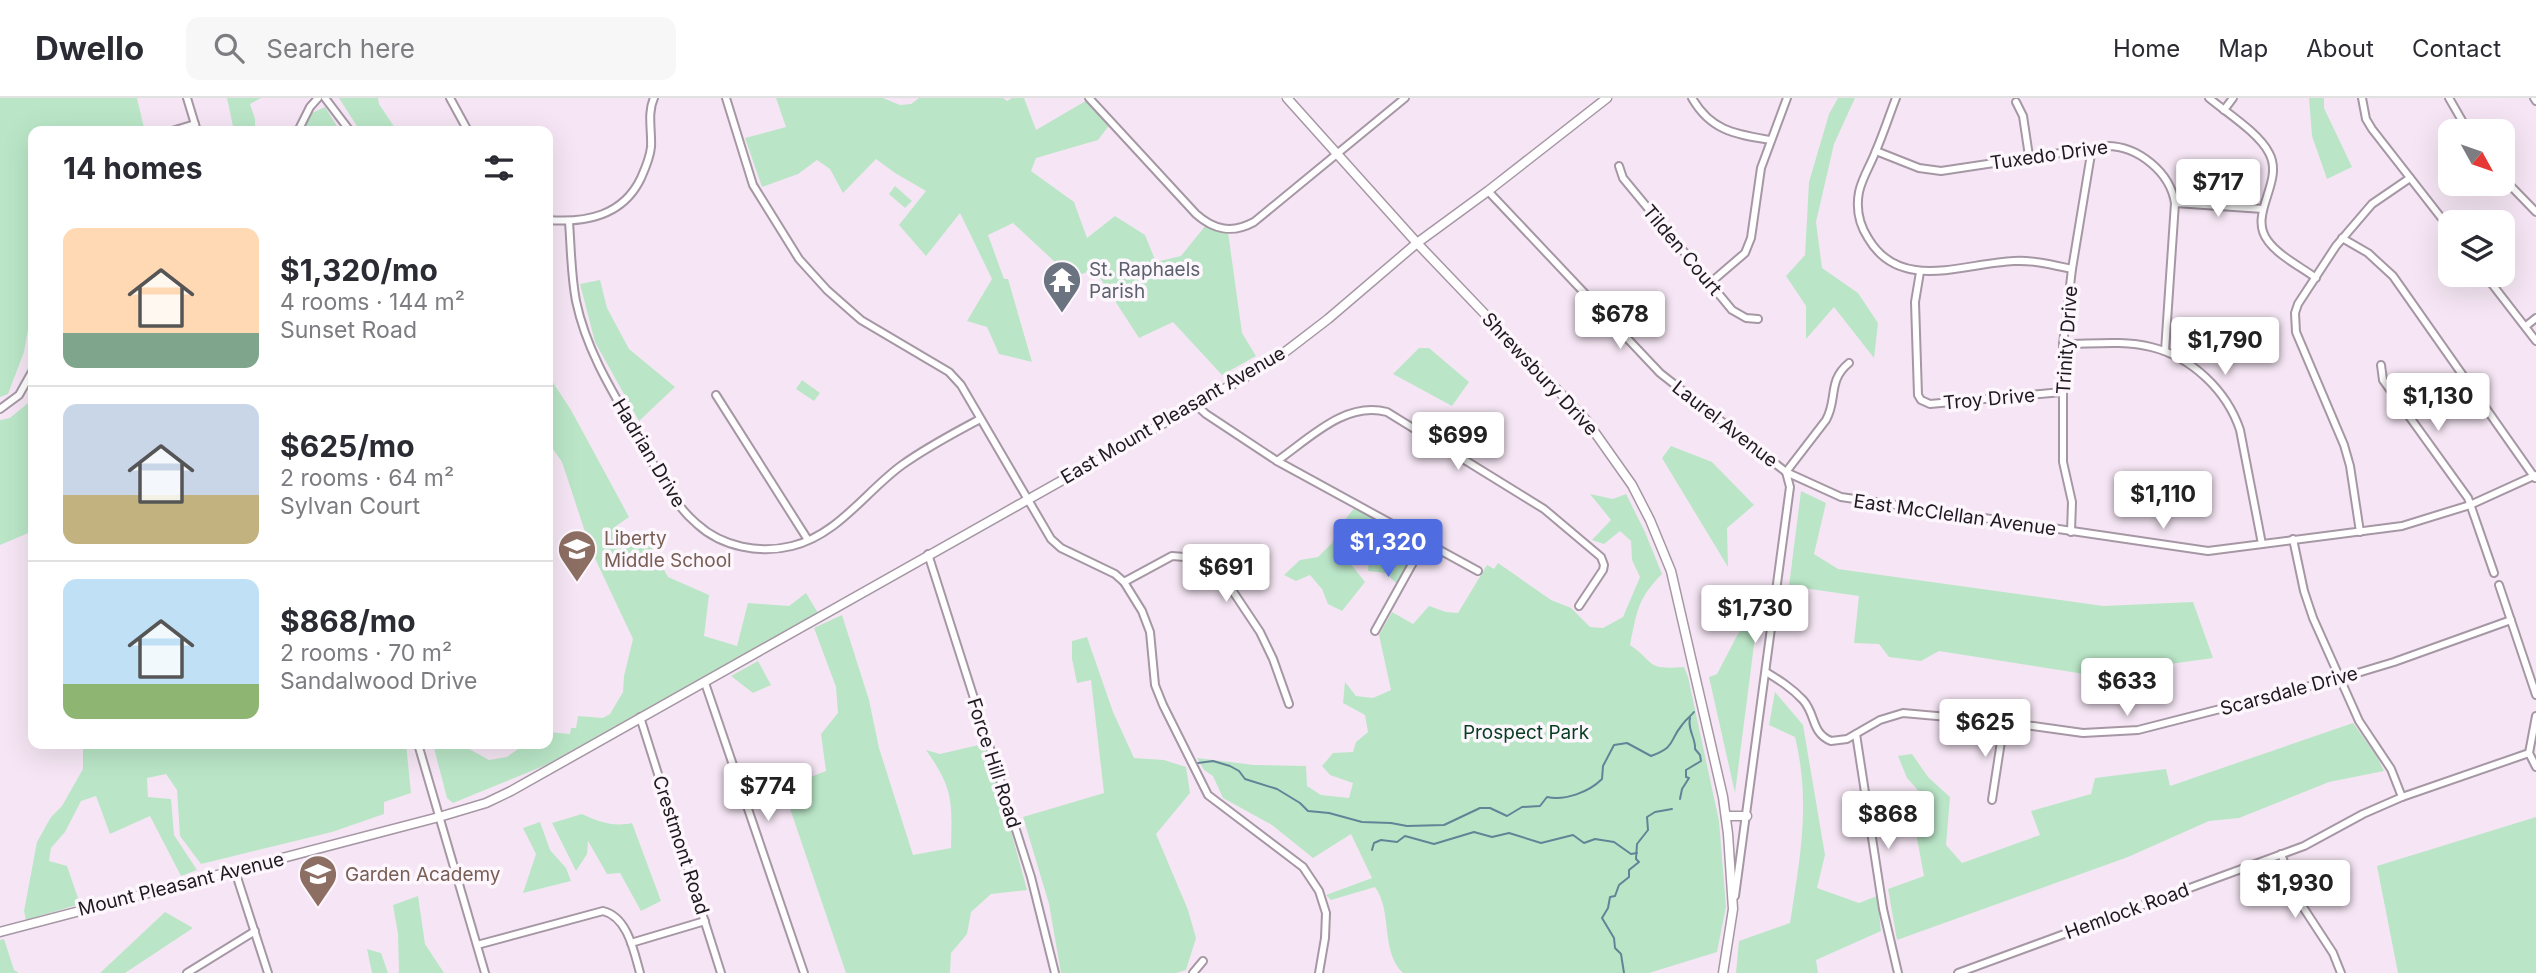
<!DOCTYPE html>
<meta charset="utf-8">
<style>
body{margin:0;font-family:Inter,sans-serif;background:#f7f7f7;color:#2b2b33;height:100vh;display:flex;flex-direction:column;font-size:26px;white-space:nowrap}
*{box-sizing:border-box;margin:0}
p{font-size:23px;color:#7c7c81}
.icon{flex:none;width:38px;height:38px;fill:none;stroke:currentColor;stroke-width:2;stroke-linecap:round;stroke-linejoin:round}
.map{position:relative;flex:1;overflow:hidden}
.panel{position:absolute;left:28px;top:28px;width:525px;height:623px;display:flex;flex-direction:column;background:#fff;border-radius:14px;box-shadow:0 7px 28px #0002}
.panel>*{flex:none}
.needle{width:46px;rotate:130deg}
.tools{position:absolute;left:2438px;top:21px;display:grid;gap:14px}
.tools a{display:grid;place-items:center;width:77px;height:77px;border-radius:14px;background:#fff;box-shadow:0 7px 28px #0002;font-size:35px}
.price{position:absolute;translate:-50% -60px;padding:0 16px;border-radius:7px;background:#fff;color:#222;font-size:23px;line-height:46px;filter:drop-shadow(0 2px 4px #0008)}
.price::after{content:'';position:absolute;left:50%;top:42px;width:21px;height:16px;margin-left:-10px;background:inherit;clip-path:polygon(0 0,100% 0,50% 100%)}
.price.active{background:#506ce1;color:#fff}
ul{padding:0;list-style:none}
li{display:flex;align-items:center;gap:21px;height:175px;padding:0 35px}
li+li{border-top:2px solid #e1e1e2}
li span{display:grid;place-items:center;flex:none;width:196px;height:140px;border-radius:14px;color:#555}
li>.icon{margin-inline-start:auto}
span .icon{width:84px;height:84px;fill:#fffc;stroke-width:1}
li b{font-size:30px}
h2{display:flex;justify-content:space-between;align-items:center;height:84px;padding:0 35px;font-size:30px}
header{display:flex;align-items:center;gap:42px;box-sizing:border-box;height:98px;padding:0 35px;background:#fff;border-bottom:2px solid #e1e1e2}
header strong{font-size:33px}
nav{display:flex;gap:38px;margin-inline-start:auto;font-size:24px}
.search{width:490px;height:63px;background:#f7f7f7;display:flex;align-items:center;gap:18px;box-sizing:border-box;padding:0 24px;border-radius:14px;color:#7c7c81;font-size:26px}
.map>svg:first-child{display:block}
.green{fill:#bae6c7}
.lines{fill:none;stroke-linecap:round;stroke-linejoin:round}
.stream{stroke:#638397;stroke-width:2}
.minor-casing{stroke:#a697a4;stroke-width:10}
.major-casing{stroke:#a697a4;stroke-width:11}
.minor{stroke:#fff;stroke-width:6}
.major{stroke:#fff;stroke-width:8}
.labels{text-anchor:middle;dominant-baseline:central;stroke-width:7;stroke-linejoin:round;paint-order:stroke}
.street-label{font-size:19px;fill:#1e191e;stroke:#fdf7fd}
.worship-label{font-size:19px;fill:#5b616d;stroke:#fdf7fd;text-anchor:start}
.education-label{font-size:19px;fill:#785e54;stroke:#fdf7fd;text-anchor:start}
.park-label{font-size:19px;fill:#063d20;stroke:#fdf7fd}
</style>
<header>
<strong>Dwello</strong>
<div class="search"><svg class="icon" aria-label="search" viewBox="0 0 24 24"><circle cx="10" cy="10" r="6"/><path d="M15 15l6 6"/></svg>Search here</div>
<nav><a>Home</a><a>Map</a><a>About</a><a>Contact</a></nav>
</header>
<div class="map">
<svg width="2536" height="875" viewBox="0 0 2536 875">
<rect width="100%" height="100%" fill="#f6e6f5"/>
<g class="green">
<path d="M0 0H137L144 30 135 33H33V203L24 254 8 296 0 299Z"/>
<path d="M227 0H261L250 6 255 21V33H234Z"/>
<path d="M339 0H378L379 6 397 33H360Z"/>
<path d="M776 0H883L900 7 911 6 919 0H1003L1007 3 1012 0H1024L1036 32 1089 1 1111 25 1098 42 1036 60 1031 73 1074 104 1087 140 1115 118 1145 137 1156 164 1181 158 1206 127 1228 134 1242 235 1256 258 1222 277 1173 224 1139 240 1095 172 1071 179 1013 125 988 137 1004 181H1008L1032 264 999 256 987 229 967 223 992 181 960 115 926 158 899 127 926 93 895 75 876 61 843 95 830 71 817 62 798 76 762 89 745 40 786 29Z"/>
<path d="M1838 0H1855L1834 46 1816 124 1822 170 1858 195 1878 225 1874 260 1834 209 1806 241V208L1786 178 1805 157 1809 84 1829 16Z"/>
<path d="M2309 0H2324V10L2352 69 2327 81 2312 38Z"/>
<path d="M325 9 340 33H303L312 15Z"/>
<path d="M895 88 912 103 905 110 889 96Z"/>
<path d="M600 182 607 210 629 251 675 289 639 323 595 244 580 186Z"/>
<path d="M1419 250H1429L1469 284 1452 308 1393 276Z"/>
<path d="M548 277 571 312 629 419 616 428 625 443 643 434 668 479 709 497 704 538 737 548 748 505 789 508 806 495 818 515 735 565 670 598 546 667 453 705 447 700 433 646H460L489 662 507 659 525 646H548V634L570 636 571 630H576L578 618 603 620 610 616 623 594 624 578 633 541 591 452 562 364 548 344Z"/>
<path d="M802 282 820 295 814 303 796 291Z"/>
<path d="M33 301V433L0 447V322L10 320Z"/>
<path d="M1671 348 1712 364 1754 407 1727 430 1728 469 1662 360Z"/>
<path d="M1801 393 1826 405 1814 456 1838 471 2103 508 2193 504 2213 560 2091 577 1939 553 1921 563 1889 559 1879 546 1854 545 1859 498 1789 488Z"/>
<path d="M1590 396 1613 401 1626 396 1645 434 1662 476C1637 501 1637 514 1630 547 1656 565 1645 572 1684 569L1688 579 1719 723 1726 809 1717 854 1649 875H1403C1380 853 1393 814 1375 789L1331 802 1326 797 1372 780 1351 736 1313 760 1272 727 1223 700 1213 678 1204 672 1197 660 1254 667 1306 668 1307 688 1321 697 1349 700 1353 685 1330 677 1322 668 1333 655 1353 654 1356 644 1368 634 1365 617 1343 605 1345 584 1356 598 1373 600 1391 592 1379 537 1392 514 1413 526 1429 508 1446 514 1458 515 1487 467 1494 471 1498 465 1551 502 1571 510 1590 529 1603 530 1623 519 1640 479 1632 462 1631 443 1620 433 1604 446 1592 442 1611 422Z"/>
<path d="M1356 408 1416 448 1397 486 1386 475 1368 473 1369 461 1389 451 1368 433 1355 427 1345 437V448L1354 454 1350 465 1365 484 1342 513 1328 506 1322 491 1310 477 1296 483 1284 477 1300 462 1318 459 1332 445 1343 424Z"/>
<path d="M1759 508 1735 695 1709 579 1717 576 1750 513Z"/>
<path d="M842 517 869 602 879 650 913 757 951 750C952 703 954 692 926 652L940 656 987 645 1027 792 991 796 971 814 967 836 951 855 950 875H846L783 690 826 673 821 636 838 615 836 589 814 530Z"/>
<path d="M1087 539 1113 614 1134 660 1164 662 1186 669 1190 695 1156 736 1188 812 1196 840 1186 872 1176 875H1061L1049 806 1023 719 1104 695 1091 582 1077 585 1072 561V543Z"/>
<path d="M758 563 771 587 753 595 731 578Z"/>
<path d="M1775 594 1803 627 1825 757 1817 790 1859 805 1877 798 1881 833 1816 862 1818 875H1736L1739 843 1790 825C1800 760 1811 705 1795 639L1769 627Z"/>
<path d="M2353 625 2376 657 2384 673 2329 684 2239 720 2209 723 2128 759 1897 842 1888 791 1924 778 1913 719 1923 698 1907 680 1898 658 1912 656 1928 679 1950 699 1946 747 1962 765 2040 737 2031 713 2091 696 2095 680 2166 671 2170 688Z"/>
<path d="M83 646H406L411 695 384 704V716L332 734 201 766 180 738 177 692 166 676 147 680 148 699 171 701 174 737 197 772 181 778 150 718 110 736 96 698 81 703 65 734 51 750 49 763 67 768 80 806 26 822 24 813 37 744 51 719 62 708 83 671Z"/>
<path d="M582 716C599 724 614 729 632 725L661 803 641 813 620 775 607 776 588 743 587 756 576 773 552 725Z"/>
<path d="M2536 719V875H2398L2377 768Z"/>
<path d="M540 724 550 752 566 770 571 783 523 795 536 756 523 730Z"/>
<path d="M418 798 425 846 444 875H397L399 874 398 836 393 807Z"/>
<path d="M165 814 193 830 125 875H100Z"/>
<path d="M4 841 14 872 19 875H0V842Z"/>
<path d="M367 851 381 855 388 875H372Z"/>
</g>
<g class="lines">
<g class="stream">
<path d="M1198 665 1213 663 1230 668 1239 673 1245 681 1277 691 1300 705 1308 713 1329 715 1362 724 1391 725 1407 728 1444 727 1480 710H1490L1507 718 1522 709 1540 708 1547 699C1565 703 1589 694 1602 681L1603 668 1614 647 1627 645 1651 658C1677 648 1668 644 1682 627 1685 622 1690 619 1694 614"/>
<path d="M1680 701 1682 691 1689 680 1686 679V672L1701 663 1700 657 1695 651C1696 640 1687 632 1690 620"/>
<path d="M1372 752 1374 745 1381 742 1397 744 1405 738 1434 746 1474 734 1492 739 1509 735 1541 745 1573 737 1584 745 1595 741 1614 744 1631 756 1637 755"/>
<path d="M1624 875 1621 856 1615 850 1614 840 1602 820 1608 810 1610 799 1615 798 1619 787 1629 779V772L1639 764 1636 761 1637 746 1648 732 1647 719 1655 714 1672 711"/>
</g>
<g class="minor-casing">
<g id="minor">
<path d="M187 0 197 33"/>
<path d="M325 0 350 33"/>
<path d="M450 0 468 33"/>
<path d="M726 0 753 87 799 161 827 192 861 222 949 274 961 287 1051 441 1061 450 1115 476 1124 484 1142 513 1150 534 1155 587 1163 607 1208 697 1303 769 1319 793 1326 815 1325 840 1319 875"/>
<path d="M1089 0 1196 116C1214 132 1232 136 1254 124L1405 0"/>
<path d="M1692 0C1711 33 1735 36 1770 42"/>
<path d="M1896 0C1889 18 1883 37 1875 55 1870 68 1862 80 1859 94 1856 110 1859 126 1868 140 1900 195 1964 165 2014 163 2034 162 2053 167 2072 171"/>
<path d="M2209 0C2227 15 2259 35 2269 55 2285 84 2247 116 2268 143 2279 158 2301 169 2316 180"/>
<path d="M2362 0 2366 21 2372 31 2450 131"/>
<path d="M2449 0 2468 33"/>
<path d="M2534 0 2536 3"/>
<path d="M2016 4 2023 18 2029 58"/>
<path d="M2224 12 2233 0"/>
<path d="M172 33 195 26"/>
<path d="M298 33 310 9 318 0"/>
<path d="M1876 53 1919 70 1941 73 2107 48C2138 48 2170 74 2175 105L2165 253"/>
<path d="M1619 68 1623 80 1732 212 1746 220 1758 221"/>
<path d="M2502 79 2536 114"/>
<path d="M1488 93 1660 275 1786 374 1841 399 2208 453 2402 428 2470 407 2536 377"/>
<path d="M2175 105 2263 111"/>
<path d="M548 122C586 125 623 118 641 80 645 71 650 60 651 49 652 33 647 15 654 0"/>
<path d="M569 124C571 150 571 177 576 203 587 255 615 298 641 343 657 372 671 404 697 426 722 449 760 456 792 448 838 437 866 393 902 367 927 349 954 335 980 321"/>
<path d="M2342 140 2368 155 2393 178 2535 380"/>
<path d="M1920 174 1915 204 1918 297 1921 302 1930 306 2062 294"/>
<path d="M2485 177 2536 243"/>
<path d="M1710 185 1745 155 1751 140 1761 70 1787 0"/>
<path d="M2526 228 2536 220"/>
<path d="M2063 246C2092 246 2124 242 2151 249 2192 259 2227 293 2240 332L2262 446"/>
<path d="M2381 267 2383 282 2468 400 2494 475"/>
<path d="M716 297 808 442"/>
<path d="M1195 306 1206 316 1277 363 1478 473"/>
<path d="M0 311 19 297 33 272"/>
<path d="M1277 363C1310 340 1345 303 1387 314L1544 411 1601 459 1604 467 1603 472 1579 508"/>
<path d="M1786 374 1826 322C1838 301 1827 283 1849 265"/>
<path d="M2071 434 2072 404 2063 364V246L2072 171 2092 50"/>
<path d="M2360 434 2350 368 2344 347 2296 234 2295 215 2298 206 2336 148 2372 106 2410 80"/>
<path d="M2293 441 2304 493 2313 520 2359 623 2391 671 2402 699"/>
<path d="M928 456 1031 779 1055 875"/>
<path d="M1124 484 1172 458 1197 460 1210 464 1220 474 1260 534 1273 561 1289 606"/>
<path d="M2499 487 2536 597"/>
<path d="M1375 533 1425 443"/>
<path d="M1766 574C1779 582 1792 590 1803 602 1816 616 1811 635 1831 643L1847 641 1880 622 1903 615 2004 624 2083 635 2138 632 2341 580 2394 564 2511 522"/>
<path d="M705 585 804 875"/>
<path d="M2536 618 2529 655 2536 669"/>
<path d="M640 619 721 875"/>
<path d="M1856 636 1883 811 1898 875"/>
<path d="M418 646 485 875"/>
<path d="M1992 702 2004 624"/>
<path d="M2281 756 2299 803 2333 855 2341 875"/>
<path d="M235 773 268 875"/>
<path d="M1735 798 1790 389 1786 374"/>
<path d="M631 845 705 823"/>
<path d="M477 847 603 813C628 819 634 854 640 875"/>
<path d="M187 875 255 833"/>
<path d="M1193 875 1203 863"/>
<path d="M1958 875 2304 748 2363 716 2402 699 2529 655"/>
</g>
</g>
<g class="major-casing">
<g id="major">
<path d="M1287 0 1417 145 1586 322 1632 387 1650 422 1671 473 1723 699 1728 736 1733 811 1723 875"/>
<path d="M1726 718H1747"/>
<path d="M0 834 439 719 486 705 511 693 1272 264 1328 221 1417 145 1488 93 1607 0"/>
</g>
</g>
<use href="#minor" class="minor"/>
<use href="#major" class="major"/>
</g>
<defs>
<g id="temple-pin" transform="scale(2.0125)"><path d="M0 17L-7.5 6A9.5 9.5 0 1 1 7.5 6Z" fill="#6b7280" stroke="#fdf7fd"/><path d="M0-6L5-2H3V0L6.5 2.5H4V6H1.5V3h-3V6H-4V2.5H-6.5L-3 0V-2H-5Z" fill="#fff"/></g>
<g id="school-pin" transform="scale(2.0125)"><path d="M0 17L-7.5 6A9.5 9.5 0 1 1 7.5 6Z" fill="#8d6e63" stroke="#fdf7fd"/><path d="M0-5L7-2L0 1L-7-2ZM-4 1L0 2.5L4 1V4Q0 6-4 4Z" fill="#fff"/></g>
</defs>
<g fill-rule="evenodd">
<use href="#temple-pin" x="1062" y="182"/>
<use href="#school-pin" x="577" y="451"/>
<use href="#school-pin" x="318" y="776"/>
</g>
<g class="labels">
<g class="street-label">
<text transform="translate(2049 57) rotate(-8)">Tuxedo Drive</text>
<text transform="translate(1682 152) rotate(50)">Tilden Court</text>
<text transform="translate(2067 242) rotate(-86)">Trinity Drive</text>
<text transform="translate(1540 276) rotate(47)">Shrewsbury Drive</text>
<text transform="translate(1989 301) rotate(-5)">Troy Drive</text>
<text transform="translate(1173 317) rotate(-30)">East Mount Pleasant Avenue</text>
<text transform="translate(1725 326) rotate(38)">Laurel Avenue</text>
<text transform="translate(649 355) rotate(59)">Hadrian Drive</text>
<text transform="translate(1955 417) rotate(8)">East McClellan Avenue</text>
<text transform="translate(2289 593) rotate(-15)">Scarsdale Drive</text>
<text transform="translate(994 665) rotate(72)">Force Hill Road</text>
<text transform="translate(681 747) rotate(72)">Crestmont Road</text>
<text transform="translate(181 786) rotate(-14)">Mount Pleasant Avenue</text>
<text transform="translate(2127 813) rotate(-20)">Hemlock Road</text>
</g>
<g class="worship-label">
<text x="1089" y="171">St. Raphaels<tspan x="1089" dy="22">Parish</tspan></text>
</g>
<g class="education-label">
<text x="604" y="440">Liberty<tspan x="604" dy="22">Middle School</tspan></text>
<text x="345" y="776">Garden Academy</text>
</g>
<g class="park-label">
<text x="1526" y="634">Prospect Park</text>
</g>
</g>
</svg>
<div class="tools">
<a><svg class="needle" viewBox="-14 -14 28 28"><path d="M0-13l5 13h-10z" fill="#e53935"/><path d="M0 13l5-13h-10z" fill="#7c7c81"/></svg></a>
<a><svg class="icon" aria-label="layers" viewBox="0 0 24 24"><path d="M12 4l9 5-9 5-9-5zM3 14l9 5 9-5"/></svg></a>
</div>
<b class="price" style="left:2218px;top:121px">$717</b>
<b class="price" style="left:1620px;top:253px">$678</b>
<b class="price" style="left:2225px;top:279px">$1,790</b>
<b class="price" style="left:2438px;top:335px">$1,130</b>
<b class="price" style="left:1458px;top:374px">$699</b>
<b class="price" style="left:2163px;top:433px">$1,110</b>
<b class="price active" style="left:1388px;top:481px">$1,320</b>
<b class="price" style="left:1226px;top:506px">$691</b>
<b class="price" style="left:1755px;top:547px">$1,730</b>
<b class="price" style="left:2127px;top:620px">$633</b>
<b class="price" style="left:1985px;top:661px">$625</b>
<b class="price" style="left:768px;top:725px">$774</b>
<b class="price" style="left:1888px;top:753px">$868</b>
<b class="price" style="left:2295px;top:822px">$1,930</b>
<section class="panel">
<h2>14 homes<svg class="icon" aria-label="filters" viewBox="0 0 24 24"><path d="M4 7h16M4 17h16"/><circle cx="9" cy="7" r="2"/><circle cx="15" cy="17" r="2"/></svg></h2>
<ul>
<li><span style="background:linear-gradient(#ffd9b3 75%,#7fa58c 0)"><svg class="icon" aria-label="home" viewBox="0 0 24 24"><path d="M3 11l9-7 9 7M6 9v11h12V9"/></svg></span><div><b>$1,320/mo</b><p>4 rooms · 144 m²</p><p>Sunset Road</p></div></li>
<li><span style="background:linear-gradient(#c9d6e8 65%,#c2b280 0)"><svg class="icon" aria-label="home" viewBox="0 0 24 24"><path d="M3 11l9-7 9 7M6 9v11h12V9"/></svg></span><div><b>$625/mo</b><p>2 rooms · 64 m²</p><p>Sylvan Court</p></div></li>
<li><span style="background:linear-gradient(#bfe0f5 75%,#8fb573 0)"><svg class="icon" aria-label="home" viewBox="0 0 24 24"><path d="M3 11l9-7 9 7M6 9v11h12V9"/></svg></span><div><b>$868/mo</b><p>2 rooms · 70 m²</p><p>Sandalwood Drive</p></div></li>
</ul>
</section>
</div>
